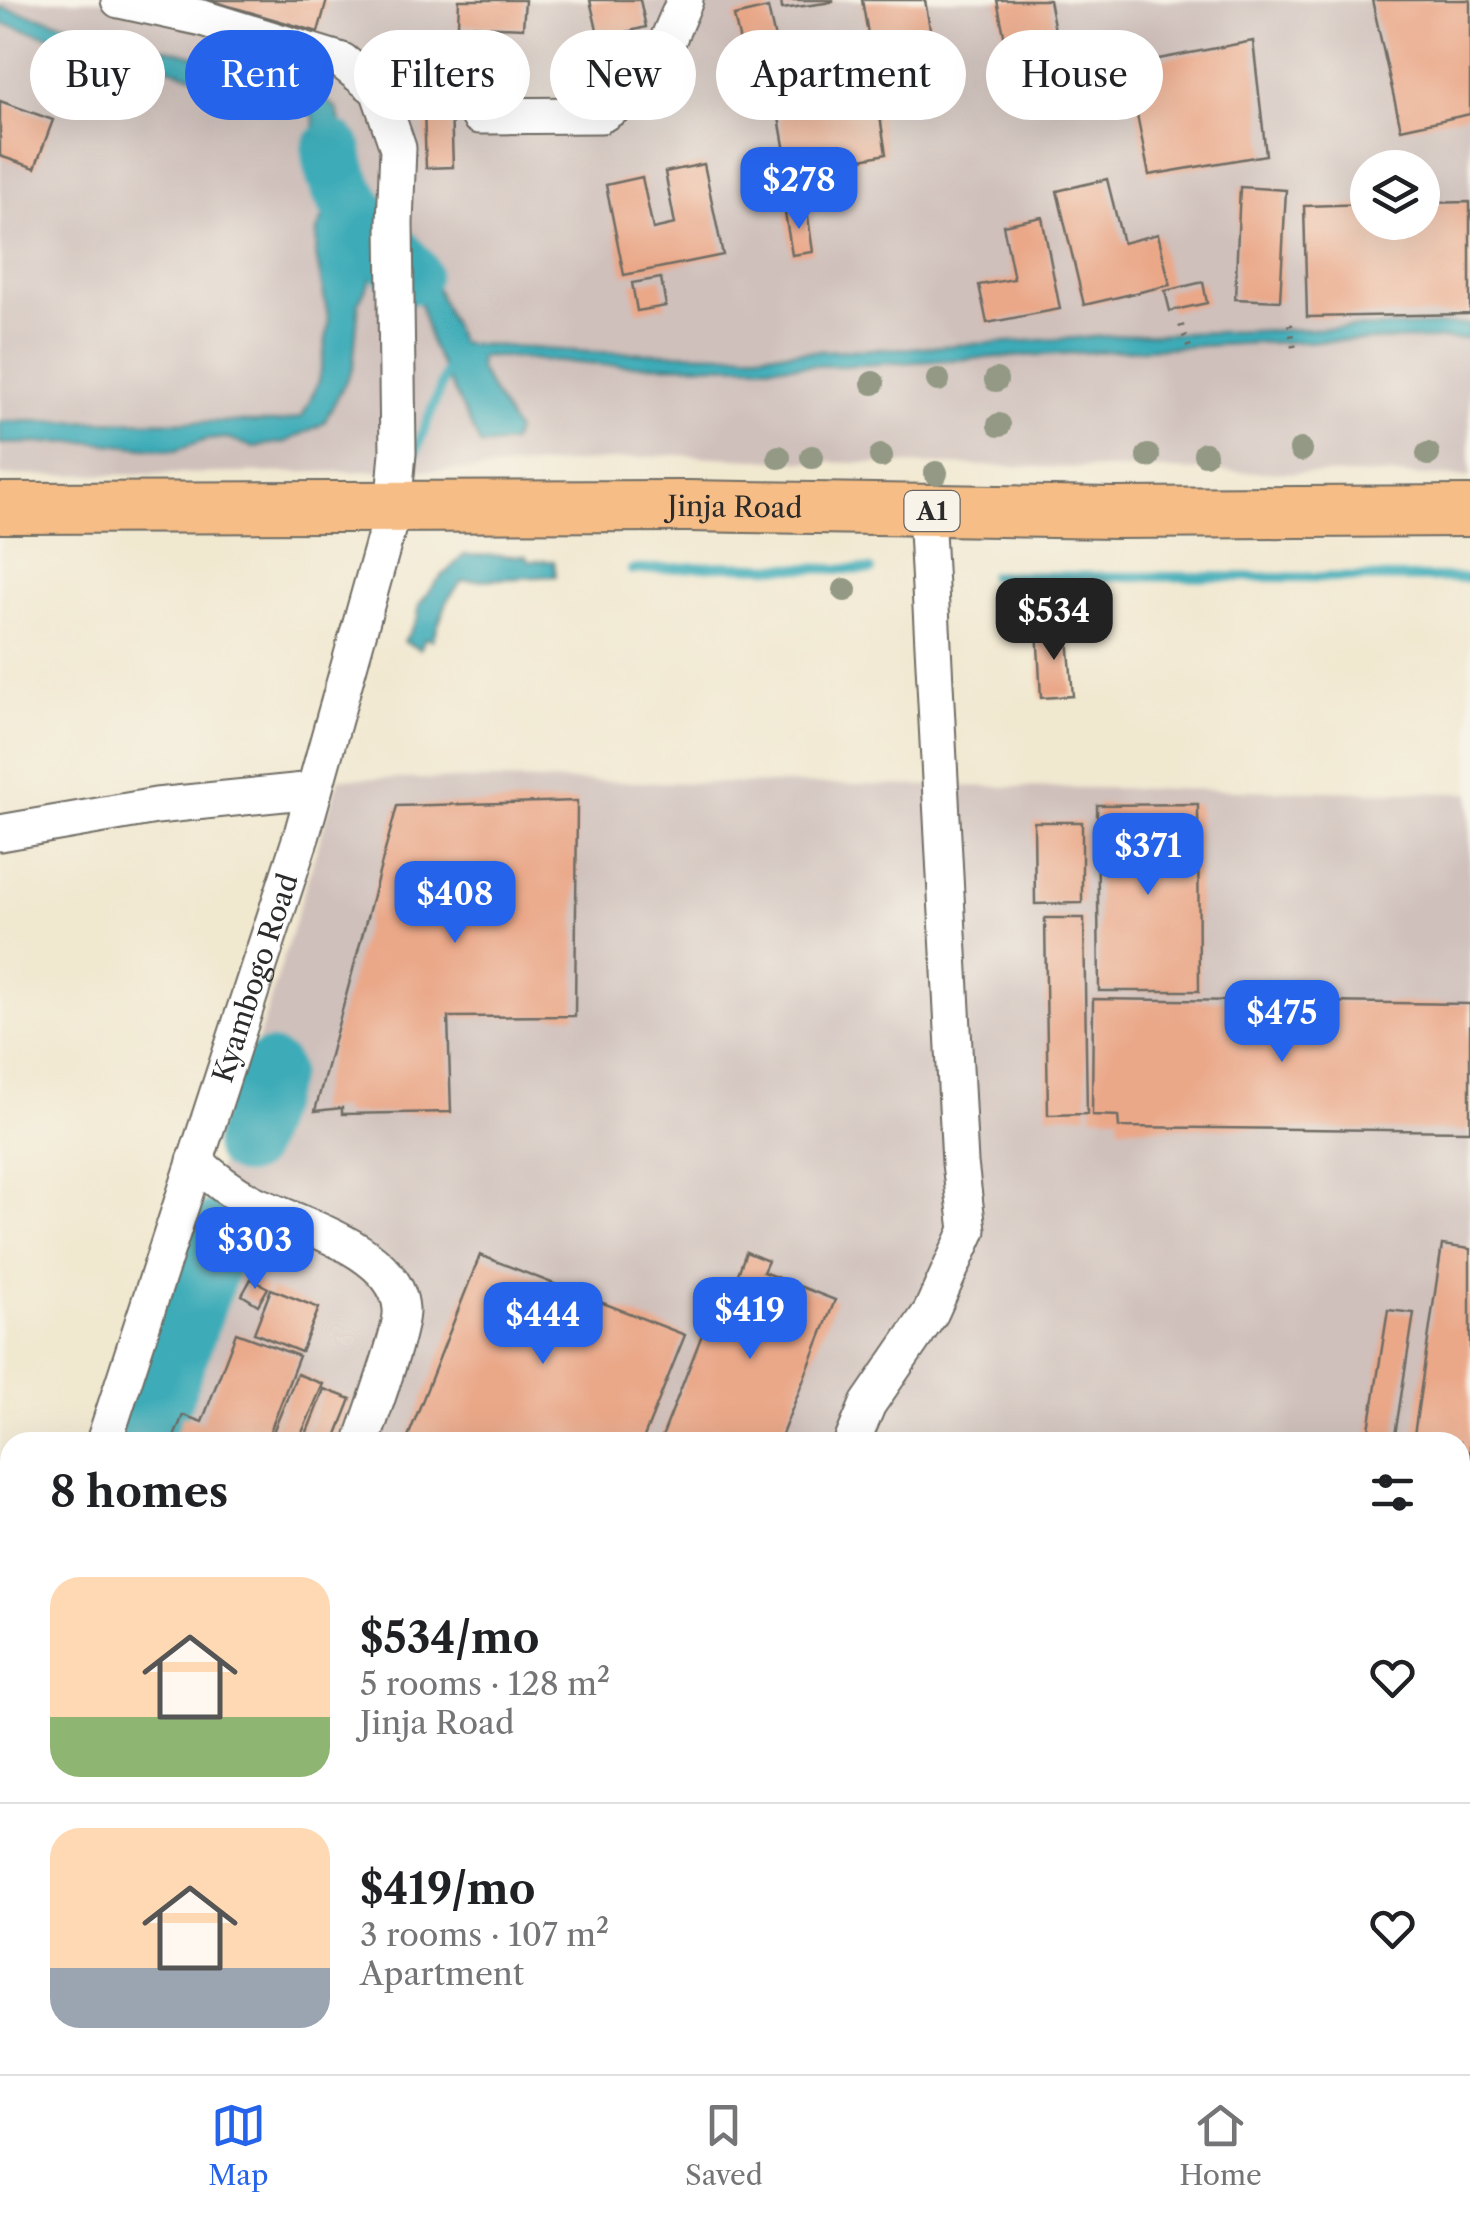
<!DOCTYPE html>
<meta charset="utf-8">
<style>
body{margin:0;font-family:"Libre Caslon Text",serif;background:#f2f2f2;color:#202124;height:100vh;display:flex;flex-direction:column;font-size:38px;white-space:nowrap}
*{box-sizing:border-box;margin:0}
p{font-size:32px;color:#757577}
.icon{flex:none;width:55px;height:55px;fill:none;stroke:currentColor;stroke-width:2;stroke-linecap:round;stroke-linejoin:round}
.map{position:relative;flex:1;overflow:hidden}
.drawer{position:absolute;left:0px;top:1432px;width:1470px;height:642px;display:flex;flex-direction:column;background:#fff;border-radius:30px 30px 0 0;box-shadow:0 10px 40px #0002}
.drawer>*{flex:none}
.hud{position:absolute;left:30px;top:30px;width:1410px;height:90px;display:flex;gap:20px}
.tools{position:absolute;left:1350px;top:150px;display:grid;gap:20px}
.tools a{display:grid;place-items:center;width:90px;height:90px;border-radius:50%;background:#fff;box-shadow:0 10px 40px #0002;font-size:50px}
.price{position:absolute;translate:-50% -85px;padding:0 22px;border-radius:20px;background:#2563eb;color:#fff;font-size:32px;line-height:65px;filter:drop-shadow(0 2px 5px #0008)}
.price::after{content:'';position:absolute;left:50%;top:60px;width:30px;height:22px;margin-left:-15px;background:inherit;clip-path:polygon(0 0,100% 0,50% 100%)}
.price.selected{background:#222;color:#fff}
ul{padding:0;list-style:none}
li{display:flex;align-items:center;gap:30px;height:250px;padding:0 50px}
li+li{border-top:2px solid #e0e0e0}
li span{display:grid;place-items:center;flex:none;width:280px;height:200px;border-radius:30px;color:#555}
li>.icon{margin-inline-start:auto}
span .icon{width:120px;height:120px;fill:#fffc;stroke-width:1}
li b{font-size:42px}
h2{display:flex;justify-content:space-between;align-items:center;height:120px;padding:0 50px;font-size:42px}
.tag{padding:0 35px;border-radius:45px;background:#fff;box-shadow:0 10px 40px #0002;font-size:35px;line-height:90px}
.tag.selected{background:#2563eb;color:#fff}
.menu{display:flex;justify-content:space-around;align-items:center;height:140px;border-top:2px solid #e0e0e0;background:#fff;font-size:28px;color:#757577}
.menu a{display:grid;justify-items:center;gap:5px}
.menu .selected{color:#2563eb}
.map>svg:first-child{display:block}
.industrial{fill:#cfc0bb;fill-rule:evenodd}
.water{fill:#3cacb8;stroke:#346c72;stroke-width:2.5}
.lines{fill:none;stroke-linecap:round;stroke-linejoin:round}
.stream{stroke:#3cacb8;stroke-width:10}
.river{stroke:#3cacb8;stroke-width:62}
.building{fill:#eaa889}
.minor-casing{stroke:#706d65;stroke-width:39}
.highway-casing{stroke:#706d65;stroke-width:54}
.path{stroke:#706d65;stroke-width:6;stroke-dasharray:2.5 8;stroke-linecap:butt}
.minor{stroke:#fff;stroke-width:35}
.highway{stroke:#f6be86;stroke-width:50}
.tree{fill:#939984}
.labels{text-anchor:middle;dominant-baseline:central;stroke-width:9;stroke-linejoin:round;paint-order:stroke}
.shield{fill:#f7f3e8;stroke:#686764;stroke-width:2.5}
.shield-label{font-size:25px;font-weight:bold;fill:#2b2b2b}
.street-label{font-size:28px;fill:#2b2b2b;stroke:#f7f3e8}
</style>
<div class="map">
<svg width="1470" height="2074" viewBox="0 0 1470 2074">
<rect width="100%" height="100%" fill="#f7f3e8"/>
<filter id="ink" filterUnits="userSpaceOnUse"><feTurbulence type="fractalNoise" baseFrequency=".01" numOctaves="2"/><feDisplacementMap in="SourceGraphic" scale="20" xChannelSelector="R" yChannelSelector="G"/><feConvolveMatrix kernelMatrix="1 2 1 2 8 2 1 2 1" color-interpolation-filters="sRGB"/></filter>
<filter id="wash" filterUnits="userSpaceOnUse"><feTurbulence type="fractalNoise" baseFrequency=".0048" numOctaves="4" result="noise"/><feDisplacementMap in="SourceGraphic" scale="40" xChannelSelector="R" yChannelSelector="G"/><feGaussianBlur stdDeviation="2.25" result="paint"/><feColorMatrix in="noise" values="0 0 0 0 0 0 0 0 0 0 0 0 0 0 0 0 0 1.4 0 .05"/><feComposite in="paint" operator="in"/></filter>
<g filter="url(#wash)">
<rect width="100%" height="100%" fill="#f1e8d0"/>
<g class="industrial">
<path d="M0 0H1470V477L810 462 674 455 480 470 0 476ZM1368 168H1422V222H1368Z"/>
<path d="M339 778 1470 793V2074H0V1869L10 1838V2065H1460V1442H134Z"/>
</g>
<g class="water">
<path d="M0 7 310 85 337 110 358 194 368 212 371 279 359 301 353 367 324 423 286 442 253 447 227 438 206 440 175 451 89 442 0 444V421L280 422 302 417 319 381 329 322 316 255 317 231 326 211 313 116 295 104 240 91 166 67 0 23Z"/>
<path d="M412 260 436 287 460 343 589 352 726 354 910 348 1125 335 1470 324V338L1252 343 843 366 603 365 490 356 480 357 479 369 516 431 511 443 481 446 431 344 418 296 410 286Z"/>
<path d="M464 555 526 556 528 561H554L556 576 462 581 449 598 432 640 425 638 420 649 404 642 418 618 419 605 437 581Z"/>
</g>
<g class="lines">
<g class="stream">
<path d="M412 461 449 365"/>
<path d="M632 570 721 566 871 570"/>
<path d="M992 576 1470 578"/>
</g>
<g class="river">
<path d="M332 152C337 202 378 237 409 274"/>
<path d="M245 1144 270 1071"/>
<path d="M146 1442 222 1228"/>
<path d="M0 1893 10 1862"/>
</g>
</g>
<g id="blocks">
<g class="building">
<path d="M208 0H327L318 32Z"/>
<path d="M459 0H525L523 28 458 25Z"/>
<path d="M590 0H640L646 27 599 39Z"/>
<path d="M781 0H833V2L782 9Z"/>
<path d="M862 0H925L937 69 876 79Z"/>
<path d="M997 0H1049L1064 76 1014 85Z"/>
<path d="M1372 0H1470V114L1401 129Z"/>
<path d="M768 8 790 105 756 112 734 16Z"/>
<path d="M418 35 468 41 465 66 416 61Z"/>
<path d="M1253 41 1266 155 1149 175 1127 65Z"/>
<path d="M450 77 453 167 426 168 423 78Z"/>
<path d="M875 85 886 154 789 174 778 112Z"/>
<path d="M0 101 53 120 35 168 0 156Z"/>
<path d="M704 164 723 255 624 275 606 185 642 177 653 229 675 224 665 172Z"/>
<path d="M1107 179 1123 243 1158 234 1170 285 1084 305 1057 191Z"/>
<path d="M1240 187 1286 190 1280 301 1235 299Z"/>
<path d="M1470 202V314L1307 317 1304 206 1368 204V222H1422V203Z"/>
<path d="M807 210 813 252 792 255 785 213Z"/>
<path d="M1042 217 1060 309 987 323 979 285 1014 279 1003 225Z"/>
<path d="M661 278 666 306 637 311 632 283Z"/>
<path d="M1203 282 1207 303 1170 311 1165 291Z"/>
<path d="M1067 627 1073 696 1041 698 1037 628Z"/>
<path d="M577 801 575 1016 448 1017 451 1112 342 1114V1108L315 1111 397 806Z"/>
<path d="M1198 804 1199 991H1099L1097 805Z"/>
<path d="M1034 822H1082V903L1035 904Z"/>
<path d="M1045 918H1084L1087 1114 1048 1115Z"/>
<path d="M1093 999 1470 1004V1131L1119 1127 1118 1116 1092 1115Z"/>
<path d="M1442 1245 1470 1249V1860L1460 1858V1442H1413Z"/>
<path d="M746 1252 768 1261 763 1272 835 1300 779 1442H660L712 1309 738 1319 744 1302 730 1296Z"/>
<path d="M480 1255 685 1335 642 1442H406Z"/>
<path d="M251 1279 268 1288 258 1305 242 1295Z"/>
<path d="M271 1289 319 1308 301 1352 254 1333Z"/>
<path d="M1388 1310 1414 1313 1394 1442H1367Z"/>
<path d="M236 1333 299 1356 266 1442H172L183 1415 202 1422Z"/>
<path d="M297 1374 323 1384 298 1442 273 1432Z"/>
<path d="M324 1389 351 1399 334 1442H303Z"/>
<path d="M1460 1882 1470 1883V2074H1341V2065H1460Z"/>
<path d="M10 1933V2040L0 2037V1963Z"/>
<path d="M96 2065H276L273 2074H123Z"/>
<path d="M884 2065H968V2074H883Z"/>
</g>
</g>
</g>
<g filter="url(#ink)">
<use href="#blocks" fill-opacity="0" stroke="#706d65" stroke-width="2.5"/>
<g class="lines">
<g class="minor-casing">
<g id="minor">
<path d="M479 116 601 115 649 84 685 0"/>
<path d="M0 833 156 806 314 790"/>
<path d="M195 1161C212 1177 230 1191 251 1202 296 1224 397 1250 401 1309 403 1329 370 1417 362 1442"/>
<path id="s1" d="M104 1442 302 834 393 509 398 453 395 223 398 148 378 90 342 61 202 18 119 0"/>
<path d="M852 1442 868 1404 931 1312 968 1230 960 1163 926 511"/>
<path d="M0 1652 10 1656"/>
<path d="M0 1776 10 1744"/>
<path d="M349 2066V2065"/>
<path d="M1009 2074V2065"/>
</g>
</g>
<g class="highway-casing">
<g id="highway">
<path id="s2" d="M0 508 687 506 1115 513 1470 511"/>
</g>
</g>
<g class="path">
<path d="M1290 324 1294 349"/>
<path d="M1181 325 1190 350"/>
</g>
<use href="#minor" class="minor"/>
<use href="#highway" class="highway"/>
</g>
<g class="tree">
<circle cx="938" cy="380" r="12"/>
<circle cx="996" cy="380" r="12"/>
<circle cx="873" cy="383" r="12"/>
<circle cx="999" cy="425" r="12"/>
<circle cx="1301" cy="450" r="12"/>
<circle cx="1205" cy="454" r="12"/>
<circle cx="1428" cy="454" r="12"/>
<circle cx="881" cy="456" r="12"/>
<circle cx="1148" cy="456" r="12"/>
<circle cx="779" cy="457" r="12"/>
<circle cx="812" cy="457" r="12"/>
<circle cx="936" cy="473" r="12"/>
<circle cx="845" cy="590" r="12"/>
</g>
</g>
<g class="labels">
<rect class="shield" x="904.5" y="491" width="55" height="40" rx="8"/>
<g class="shield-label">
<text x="932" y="511">A1</text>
</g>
<g class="street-label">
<text stroke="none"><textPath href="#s2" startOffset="735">Jinja Road</textPath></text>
<text stroke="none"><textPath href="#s1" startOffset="488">Kyambogo Road</textPath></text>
</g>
</g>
</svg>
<div class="tools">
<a><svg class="icon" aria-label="layers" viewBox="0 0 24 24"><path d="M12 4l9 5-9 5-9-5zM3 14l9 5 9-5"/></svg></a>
</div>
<b class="price" style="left:799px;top:232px">$278</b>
<b class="price selected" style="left:1054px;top:663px">$534</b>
<b class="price" style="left:1148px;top:898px">$371</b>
<b class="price" style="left:455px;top:946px">$408</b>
<b class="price" style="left:1282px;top:1065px">$475</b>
<b class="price" style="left:255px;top:1292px">$303</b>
<b class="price" style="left:750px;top:1362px">$419</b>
<b class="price" style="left:543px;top:1367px">$444</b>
<div class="hud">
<a class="tag">Buy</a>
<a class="tag selected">Rent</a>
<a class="tag">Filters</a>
<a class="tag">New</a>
<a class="tag">Apartment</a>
<a class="tag">House</a>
</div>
<section class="drawer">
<h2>8 homes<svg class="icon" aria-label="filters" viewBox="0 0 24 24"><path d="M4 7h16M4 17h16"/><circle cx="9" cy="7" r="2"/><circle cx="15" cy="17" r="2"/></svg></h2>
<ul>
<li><span style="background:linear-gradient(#ffd9b3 70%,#8fb573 0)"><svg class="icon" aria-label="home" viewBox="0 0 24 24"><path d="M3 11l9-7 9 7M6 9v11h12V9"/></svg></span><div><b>$534/mo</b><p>5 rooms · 128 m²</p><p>Jinja Road</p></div><svg class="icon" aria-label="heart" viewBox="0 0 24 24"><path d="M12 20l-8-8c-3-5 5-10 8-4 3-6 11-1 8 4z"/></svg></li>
<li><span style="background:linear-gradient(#ffd9b3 70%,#9aa5b1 0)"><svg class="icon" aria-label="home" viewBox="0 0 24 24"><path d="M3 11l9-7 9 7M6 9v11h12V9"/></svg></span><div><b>$419/mo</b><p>3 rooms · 107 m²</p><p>Apartment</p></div><svg class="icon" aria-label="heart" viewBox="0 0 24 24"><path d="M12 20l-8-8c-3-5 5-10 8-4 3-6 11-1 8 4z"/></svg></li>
</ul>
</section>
</div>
<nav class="menu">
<a class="selected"><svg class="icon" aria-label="map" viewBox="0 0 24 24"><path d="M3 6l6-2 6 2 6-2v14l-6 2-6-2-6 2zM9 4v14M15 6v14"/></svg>Map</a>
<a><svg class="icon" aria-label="saved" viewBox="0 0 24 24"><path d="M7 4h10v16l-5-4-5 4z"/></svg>Saved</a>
<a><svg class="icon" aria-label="home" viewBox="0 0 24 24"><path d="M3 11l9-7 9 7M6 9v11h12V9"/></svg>Home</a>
</nav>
